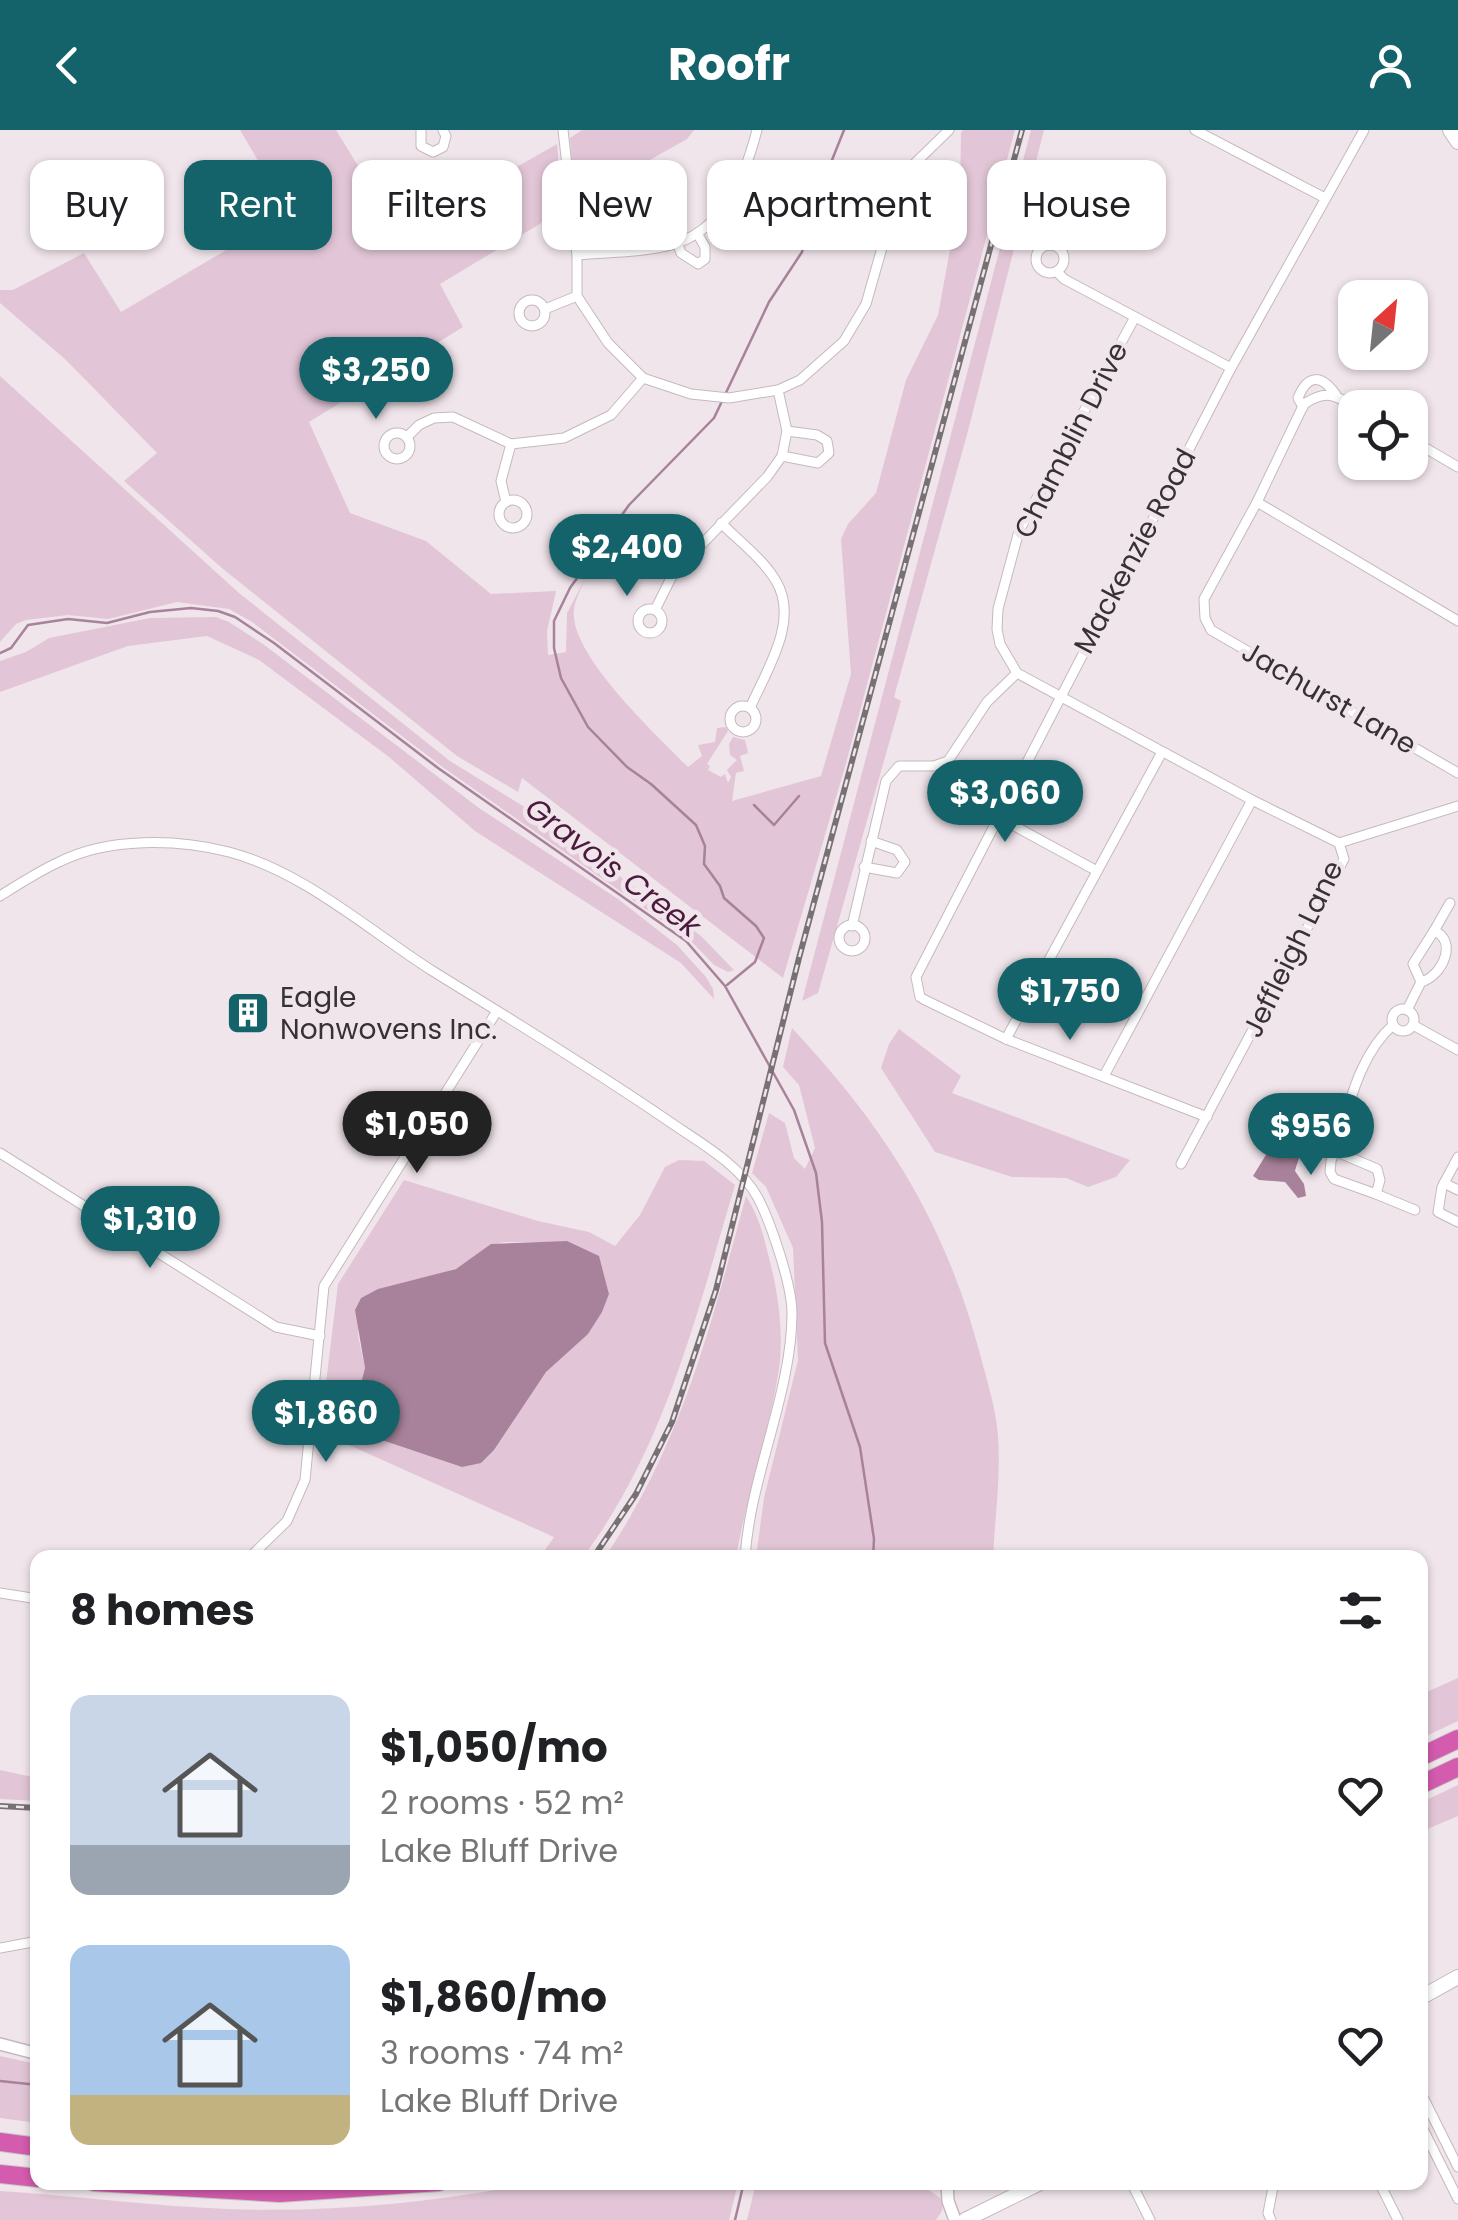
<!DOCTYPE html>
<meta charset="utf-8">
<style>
body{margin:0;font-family:Poppins,sans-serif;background:#f6f6f6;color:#202124;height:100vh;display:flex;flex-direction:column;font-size:38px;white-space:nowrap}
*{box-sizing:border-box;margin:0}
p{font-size:32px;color:#757577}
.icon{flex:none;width:55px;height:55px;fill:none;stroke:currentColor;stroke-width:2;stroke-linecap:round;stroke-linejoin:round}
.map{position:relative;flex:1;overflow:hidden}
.drawer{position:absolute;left:30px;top:1420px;width:1398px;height:640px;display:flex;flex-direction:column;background:#fff;border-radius:20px;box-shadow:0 2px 8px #0004}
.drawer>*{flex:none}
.hud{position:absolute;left:30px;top:30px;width:1400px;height:90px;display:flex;gap:20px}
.needle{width:65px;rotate:27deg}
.tools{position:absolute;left:1338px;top:150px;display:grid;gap:20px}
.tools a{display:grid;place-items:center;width:90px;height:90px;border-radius:20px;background:#fff;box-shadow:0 2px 8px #0004;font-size:50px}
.price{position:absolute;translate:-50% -85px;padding:0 22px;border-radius:35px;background:#15636a;color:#fff;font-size:32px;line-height:65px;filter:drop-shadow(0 2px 5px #0008)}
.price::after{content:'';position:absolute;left:50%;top:60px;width:30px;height:22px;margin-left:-15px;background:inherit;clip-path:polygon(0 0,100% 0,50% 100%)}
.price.active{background:#222;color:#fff}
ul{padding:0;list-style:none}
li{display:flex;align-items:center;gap:30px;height:250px;padding:0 40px}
li span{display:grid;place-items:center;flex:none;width:280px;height:200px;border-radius:20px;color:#555}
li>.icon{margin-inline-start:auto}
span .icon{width:120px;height:120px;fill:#fffc;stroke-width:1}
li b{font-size:42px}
h2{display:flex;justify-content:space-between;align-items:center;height:120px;padding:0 40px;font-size:42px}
.tag{padding:0 35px;border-radius:20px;background:#fff;box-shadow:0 2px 8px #0004;font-size:35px;line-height:90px}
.tag.active{background:#15636a;color:#fff}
header{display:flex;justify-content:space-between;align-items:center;height:130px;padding:0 40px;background:#15636a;color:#fff;font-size:45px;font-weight:700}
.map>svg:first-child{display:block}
.green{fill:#e2c6d7;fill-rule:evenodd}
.water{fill:#a8829a}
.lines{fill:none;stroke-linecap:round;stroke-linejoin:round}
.stream{stroke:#a8829a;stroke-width:2.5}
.minor-casing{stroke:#c4b9bf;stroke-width:11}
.tertiary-casing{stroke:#c4b9bf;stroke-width:14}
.secondary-casing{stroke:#c4b9bf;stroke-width:16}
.motorway-casing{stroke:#c7c6c6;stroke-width:20}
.minor{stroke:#fff;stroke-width:9}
.tertiary{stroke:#fff;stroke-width:11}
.secondary{stroke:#fff;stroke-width:14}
.motorway{stroke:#d45cae;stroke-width:18}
.rail-casing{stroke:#787174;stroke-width:6}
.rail{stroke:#f0e5eb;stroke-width:2.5;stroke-dasharray:8;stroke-linecap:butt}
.labels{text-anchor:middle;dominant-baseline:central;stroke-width:9;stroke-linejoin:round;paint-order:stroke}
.street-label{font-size:28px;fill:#363234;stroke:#f0e5eb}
.poi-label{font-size:28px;fill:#363234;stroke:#f0e5eb;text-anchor:start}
.water-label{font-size:30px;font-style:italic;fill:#4b193c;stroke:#f0e5eb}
</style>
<header><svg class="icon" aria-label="back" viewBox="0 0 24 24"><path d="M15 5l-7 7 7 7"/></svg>Roofr<svg class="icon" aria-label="person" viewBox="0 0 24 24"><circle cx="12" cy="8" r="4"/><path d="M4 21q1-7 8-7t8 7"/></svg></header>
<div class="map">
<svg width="1458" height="2090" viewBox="0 0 1458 2090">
<rect width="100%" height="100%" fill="#f0e5eb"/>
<g class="green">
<path d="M240 0H336L400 104 557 14 563 80 440 154 463 197 309 292 350 383 426 411 491 464 556 461 547 501 548 525 566 522 567 483 585 449C581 459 575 470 574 479 568 524 658 606 688 637L702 626 698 615 715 612 717 598 726 597 728 601 707 634 710 636 708 640 721 647 725 644 728 653 731 647 727 640 737 630 730 625 729 614 733 607 745 610 748 623 740 626 744 641 736 643 732 671 821 646 851 544 841 409 848 394 876 363 906 250 938 185 960 65 961 3 963 0H1015L845 637 783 848 522 648 518 662 457 626 223 439 124 351 157 323 66 230 0 173V160H13L84 123 121 182 289 83Z"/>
<path d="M582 0H694L687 9 575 72 570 8Z"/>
<path d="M1031 0H1044L968 301 894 567 901 571 818 863 802 871Z"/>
<path d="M0 246 239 463 450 631 531 681 701 806 734 840 728 842 714 835 690 810 444 638 252 492 229 479 177 472 108 489 68 485 26 490 16 494 0 512Z"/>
<path d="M216 487 229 492 263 514 479 678 618 769 677 815 706 847 713 859 714 869 681 833 475 701 389 627 259 530 207 506 128 516 0 562V531L26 522 49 508 150 488Z"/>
<path d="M792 898C886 999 944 1089 980 1224 987 1251 996 1278 998 1306 1001 1345 995 1388 993 1427H756L764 1368 798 1230 793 1118 766 1057 752 1043 769 983 785 993 794 1028 805 1039 815 1018 799 955 783 937Z"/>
<path d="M899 899 961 946 952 963 1130 1030 1116 1047 1088 1057 1066 1048 1012 1047 935 1022 881 938 889 914Z"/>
<path d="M679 1030 704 1031 735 1055C697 1183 665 1318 583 1427H540L554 1407 320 1302 338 1154 404 1050 538 1091 589 1102 615 1116 640 1085 665 1037ZM505 1112H546L599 1127 609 1164C591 1211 572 1210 545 1243 522 1272 508 1307 481 1333L379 1309 358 1295 353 1284 365 1238 358 1205 361 1168C391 1152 424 1150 455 1139 475 1133 484 1115 505 1112Z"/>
<path d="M746 1066C758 1085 763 1103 768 1124 778 1161 784 1200 779 1239 770 1300 747 1364 736 1427H605C682 1313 710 1198 746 1066Z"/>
<path d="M1458 1548V1591L1420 1609V1565Z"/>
<path d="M0 1640 37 1648V1671L0 1669Z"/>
<path d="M1458 1655V1686L1420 1702V1673Z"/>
<path d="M0 1926 37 1934V1993L0 1988Z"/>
<path d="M539 2052 738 2053 729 2090H0V2061C76 2066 152 2076 228 2079 332 2083 437 2072 539 2052Z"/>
<path d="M756 2053H926V2058L943 2070 942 2081 936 2090H747Z"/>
</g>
<g class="water">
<path d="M1291 994 1301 995C1310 1014 1299 1023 1295 1041L1304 1054 1306 1066 1298 1068 1285 1052 1259 1050 1253 1046 1280 1002Z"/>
<path d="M567 1111 599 1126 609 1164 602 1182 588 1204 546 1242 494 1320 481 1333 462 1337 379 1309 358 1295 353 1284 365 1238 355 1180 361 1168 378 1159 456 1139 491 1114Z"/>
</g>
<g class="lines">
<g class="stream">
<path d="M0 523 11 518 28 495 68 489 107 493 150 482 191 478 218 481 235 487 274 513 438 638 686 811 725 856 794 980 816 1043 822 1092 825 1213 860 1317 874 1409 873 1428"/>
<path d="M754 675 774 695 799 666"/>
<path d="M727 855 755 832 764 808 756 796 724 768 720 756 704 734 705 716 696 695 651 654 627 637 588 597 561 548 554 518V491L570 458 629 375 714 288 769 172 802 122 820 60 844 0"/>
<path d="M0 1951 38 1955"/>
<path d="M735 2090 744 2052"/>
</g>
<g class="minor-casing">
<g id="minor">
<path d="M421 0V16L433 22 443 17 446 6 443 0"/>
<path d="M563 0 577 125V166L608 213 643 248 691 264 729 268 778 260 800 250 844 211 866 174 901 51 909 39 949 0"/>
<path d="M1195 0 1325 68"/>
<path d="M677 112 681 123 698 134 705 129V117L697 103"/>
<circle cx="1050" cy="129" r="14"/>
<path d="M577 125C607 122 642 123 671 115 723 101 745 47 757 0"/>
<path d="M1057 142 1064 149 1231 238"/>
<circle cx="532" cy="183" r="13"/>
<path d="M545 179 577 166"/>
<path d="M1135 187 1019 401 998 479 997 499 1000 514 1017 543 1252 670 1339 713"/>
<path d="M1303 277 1298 268C1308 243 1322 245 1336 265"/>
<path d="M1356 278C1336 265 1326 259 1304 274L1257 372 1204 469 1205 488 1211 500 1458 643"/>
<circle cx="397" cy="316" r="13"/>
<path d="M407 307 419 295 434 288 453 287 511 314 564 308 611 285 643 248"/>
<path d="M1410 309 1458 337"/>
<path d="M782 326 818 333 829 323 827 311 817 305 787 301"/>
<circle cx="513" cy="384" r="14"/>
<path d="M506 372 501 351 511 314"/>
<path d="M1257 372 1458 491"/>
<path d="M721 393C739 411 763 429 776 451 800 491 766 541 750 578"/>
<circle cx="650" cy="491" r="12"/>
<path d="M655 480 673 444 767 347 782 326 787 301 778 260"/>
<circle cx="743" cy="589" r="13"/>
<path d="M998 687 1097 741"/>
<path d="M864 737 897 743 905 732 897 720 871 711"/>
<path d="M0 766C19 754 39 741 59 732 109 707 177 709 229 722 304 742 367 799 431 840 510 889 590 937 667 990 697 1011 740 1034 758 1068 771 1093 792 1155 792 1183 792 1263 750 1346 745 1428"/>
<circle cx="852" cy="808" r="13"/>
<path d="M852 796 886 651 899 636H934L948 631 987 572 1017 543"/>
<path d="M1434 801 1450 773"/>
<circle cx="1403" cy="890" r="11"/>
<path d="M1407 880 1421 852 1413 834 1434 801C1458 810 1443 846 1421 852"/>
<path d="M1413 895 1458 920"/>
<path d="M1006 909 1162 622"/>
<path d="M1104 946 1252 670"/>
<path d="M1207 987 1006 909 925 870 920 867 916 847 1231 238 1364 0"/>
<path d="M1335 1021 1377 1039 1380 1050 1376 1064 1334 1049 1330 1042 1331 1031C1348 985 1355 929 1393 895"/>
<path d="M0 1023 276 1197 320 1206"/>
<path d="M1458 1027 1442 1057 1438 1082 1458 1092"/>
<path d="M1181 1034 1344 729 1339 713 1458 676"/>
<path d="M1444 1053 1458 1060"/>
<path d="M1376 1064 1415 1080"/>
<path d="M249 1428 287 1391 305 1350 324 1156 497 881"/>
<path d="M0 1463 38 1469"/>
<path d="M0 1818 38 1811"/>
<path d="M1420 1961 1458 2037"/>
<path d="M1420 1993 1458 2069"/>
<path d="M1131 2052 1150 2090"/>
<path d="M1379 2052 1398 2090"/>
<path d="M1271 2090 1268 2083 1274 2052"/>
</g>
</g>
<g class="tertiary-casing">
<g id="tertiary">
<path d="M0 1914 38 1924"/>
<path d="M947 2052 948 2071 955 2090"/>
</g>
</g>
<g class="secondary-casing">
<g id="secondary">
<path d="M1450 0 1458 12"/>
<path d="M1420 1868 1458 1847"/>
<path d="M965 2090 1042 2052"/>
</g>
</g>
<g class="motorway-casing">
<g id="motorway">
<path d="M1420 1627 1458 1609"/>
<path d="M1420 1655 1458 1637"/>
<path d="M0 2012 38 2017"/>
<path d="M0 2044 38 2048"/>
<path d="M94 2052 280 2063 439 2052"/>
</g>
</g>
<use href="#minor" class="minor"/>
<use href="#tertiary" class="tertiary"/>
<use href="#secondary" class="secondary"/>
<use href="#motorway" class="motorway"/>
<g class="rail-casing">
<g id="rail">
<path d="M593 1428 636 1364 672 1292 716 1160 799 828 1022 0"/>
<path d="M0 1676 38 1678"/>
</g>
</g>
<use href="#rail" class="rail"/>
</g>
<defs>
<g id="building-square" transform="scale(2.25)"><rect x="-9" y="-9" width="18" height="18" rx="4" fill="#15636a" stroke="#f0e5eb"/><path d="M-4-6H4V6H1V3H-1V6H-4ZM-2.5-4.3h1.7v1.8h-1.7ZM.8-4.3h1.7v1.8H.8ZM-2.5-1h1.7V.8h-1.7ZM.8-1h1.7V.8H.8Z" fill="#fff"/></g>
</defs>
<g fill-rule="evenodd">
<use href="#building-square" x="248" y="883"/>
</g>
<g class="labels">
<g class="street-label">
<text transform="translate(1071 310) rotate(-63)">Chamblin Drive</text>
<text transform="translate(1135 421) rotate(-62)">Mackenzie Road</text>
<text transform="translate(1329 568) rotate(30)">Jachurst Lane</text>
<text transform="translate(1293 819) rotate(-64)">Jeffleigh Lane</text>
</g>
<g class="poi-label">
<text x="280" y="867">Eagle<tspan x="280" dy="32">Nonwovens Inc.</tspan></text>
</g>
<g class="water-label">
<text transform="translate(613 737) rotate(37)">Gravois Creek</text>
</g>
</g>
</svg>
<div class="tools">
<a><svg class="needle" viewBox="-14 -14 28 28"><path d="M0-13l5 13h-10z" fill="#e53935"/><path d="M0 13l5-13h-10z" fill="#757577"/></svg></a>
<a><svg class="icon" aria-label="locate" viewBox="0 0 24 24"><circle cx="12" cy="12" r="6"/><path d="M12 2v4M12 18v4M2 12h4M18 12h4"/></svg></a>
</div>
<b class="price" style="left:376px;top:292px">$3,250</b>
<b class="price" style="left:627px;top:469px">$2,400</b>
<b class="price" style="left:1005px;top:715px">$3,060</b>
<b class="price" style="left:1070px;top:913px">$1,750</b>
<b class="price active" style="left:417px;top:1046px">$1,050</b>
<b class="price" style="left:1311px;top:1048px">$956</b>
<b class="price" style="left:150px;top:1141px">$1,310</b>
<b class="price" style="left:326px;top:1335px">$1,860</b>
<div class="hud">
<a class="tag">Buy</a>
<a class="tag active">Rent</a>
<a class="tag">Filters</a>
<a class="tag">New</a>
<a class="tag">Apartment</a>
<a class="tag">House</a>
</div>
<section class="drawer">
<h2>8 homes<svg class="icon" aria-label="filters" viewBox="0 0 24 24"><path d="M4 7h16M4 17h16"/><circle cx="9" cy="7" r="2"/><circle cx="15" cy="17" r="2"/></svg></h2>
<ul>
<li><span style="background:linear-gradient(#c9d6e8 75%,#9aa5b1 0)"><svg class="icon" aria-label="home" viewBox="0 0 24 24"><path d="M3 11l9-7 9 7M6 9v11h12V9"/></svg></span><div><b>$1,050/mo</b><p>2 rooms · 52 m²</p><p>Lake Bluff Drive</p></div><svg class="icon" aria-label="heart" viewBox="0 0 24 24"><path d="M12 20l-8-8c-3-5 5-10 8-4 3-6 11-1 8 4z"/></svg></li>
<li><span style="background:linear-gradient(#a9c7e8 75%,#c2b280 0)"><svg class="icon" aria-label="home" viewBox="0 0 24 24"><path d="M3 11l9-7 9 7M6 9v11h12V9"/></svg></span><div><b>$1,860/mo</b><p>3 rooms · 74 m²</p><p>Lake Bluff Drive</p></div><svg class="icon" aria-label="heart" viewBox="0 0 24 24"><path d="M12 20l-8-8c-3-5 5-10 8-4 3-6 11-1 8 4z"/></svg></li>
</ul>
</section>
</div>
